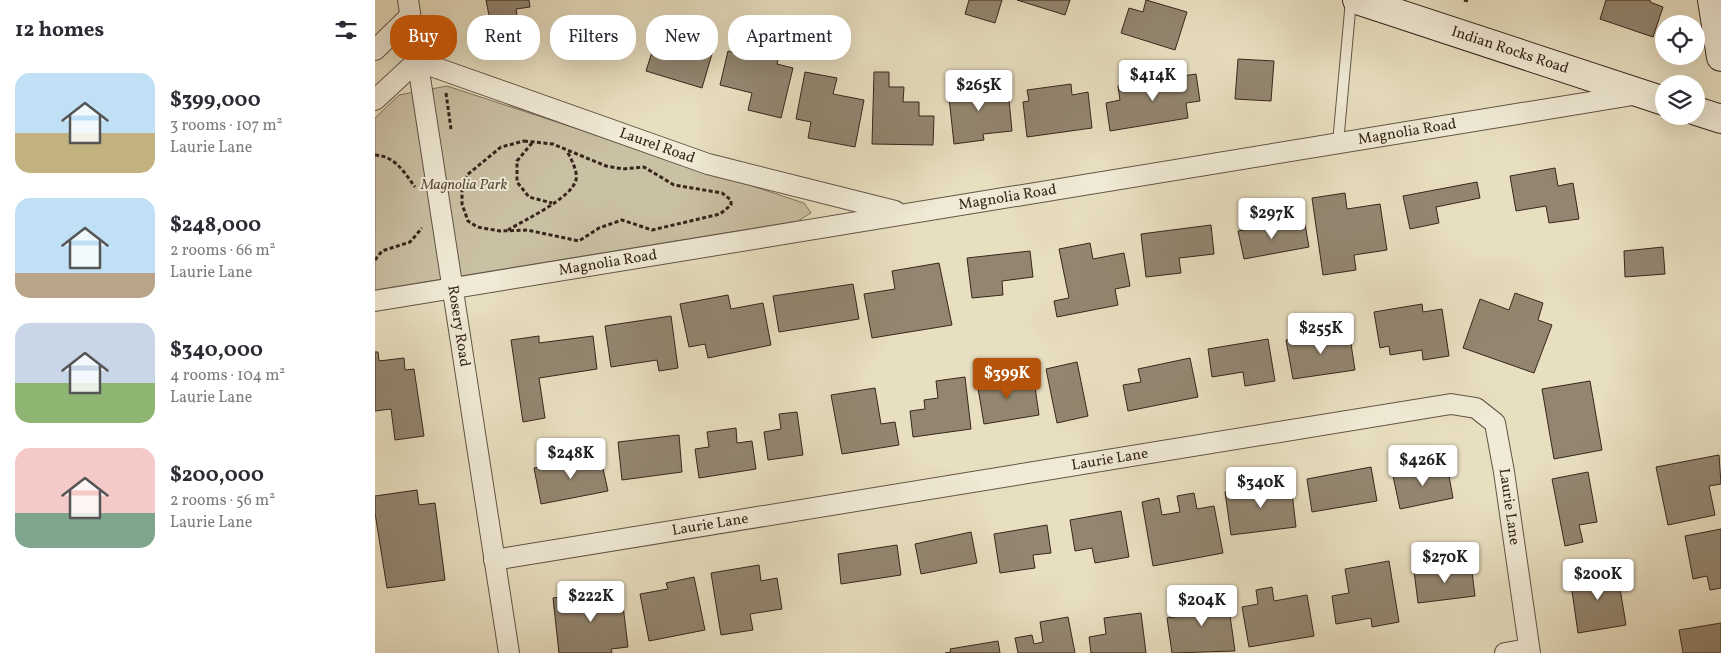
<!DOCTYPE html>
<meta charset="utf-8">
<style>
body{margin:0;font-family:Vollkorn,serif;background:#f7f7f7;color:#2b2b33;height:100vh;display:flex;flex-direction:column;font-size:19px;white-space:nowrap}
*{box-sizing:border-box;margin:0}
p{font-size:16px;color:#7c7c81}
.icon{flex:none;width:28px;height:28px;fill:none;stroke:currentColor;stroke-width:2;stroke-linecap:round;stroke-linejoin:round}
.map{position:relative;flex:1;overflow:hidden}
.panel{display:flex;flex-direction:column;background:#fff;width:375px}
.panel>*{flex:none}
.banner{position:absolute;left:15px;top:15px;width:475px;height:45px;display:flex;gap:10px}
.tools{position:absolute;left:1280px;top:15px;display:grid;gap:10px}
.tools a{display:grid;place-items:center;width:50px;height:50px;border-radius:50%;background:#fff;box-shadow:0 5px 20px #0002;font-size:25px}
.price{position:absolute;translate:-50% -42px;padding:0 11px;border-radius:5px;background:#fff;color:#222;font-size:16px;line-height:32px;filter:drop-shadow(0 1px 2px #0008)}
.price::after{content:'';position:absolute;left:50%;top:30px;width:15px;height:11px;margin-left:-8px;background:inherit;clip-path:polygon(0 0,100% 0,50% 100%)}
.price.active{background:#b45309;color:#fff}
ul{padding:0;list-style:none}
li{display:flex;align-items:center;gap:15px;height:125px;padding:0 15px}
li span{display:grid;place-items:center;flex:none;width:140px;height:100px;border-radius:15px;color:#555}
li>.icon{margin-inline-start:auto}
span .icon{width:60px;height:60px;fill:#fffc;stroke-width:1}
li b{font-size:21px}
h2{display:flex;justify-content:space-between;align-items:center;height:60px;padding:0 15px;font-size:21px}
.pill{padding:0 18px;border-radius:20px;background:#fff;box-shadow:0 5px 20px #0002;font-size:18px;line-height:45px}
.pill.active{background:#b45309;color:#fff}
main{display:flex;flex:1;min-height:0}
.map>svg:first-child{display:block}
.green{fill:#cac0a4;stroke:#807360}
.building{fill:#938671;stroke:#37261b}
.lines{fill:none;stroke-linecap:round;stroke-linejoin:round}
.lane-casing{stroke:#635444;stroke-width:12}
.street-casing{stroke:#635444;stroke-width:22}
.secondary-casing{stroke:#37261b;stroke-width:30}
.path{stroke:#37261b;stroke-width:3;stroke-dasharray:4 2.5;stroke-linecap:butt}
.lane{stroke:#f0ead6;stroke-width:10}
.street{stroke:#f0ead6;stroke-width:20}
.secondary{stroke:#f0ead6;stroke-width:28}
.labels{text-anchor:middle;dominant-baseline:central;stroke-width:4;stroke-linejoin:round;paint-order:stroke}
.street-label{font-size:15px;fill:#37261b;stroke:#f0ead6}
.park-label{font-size:15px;font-style:italic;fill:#5c4c3d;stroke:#f0ead6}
</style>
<main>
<section class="panel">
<h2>12 homes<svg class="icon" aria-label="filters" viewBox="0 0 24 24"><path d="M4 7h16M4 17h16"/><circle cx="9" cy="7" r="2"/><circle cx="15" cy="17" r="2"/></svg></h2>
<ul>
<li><span style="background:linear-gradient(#bfe0f5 60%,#c2b280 0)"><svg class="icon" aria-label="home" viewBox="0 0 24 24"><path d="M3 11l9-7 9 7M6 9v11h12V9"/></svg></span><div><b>$399,000</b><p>3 rooms · 107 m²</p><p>Laurie Lane</p></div></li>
<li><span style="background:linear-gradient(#bfe0f5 75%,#b9a48a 0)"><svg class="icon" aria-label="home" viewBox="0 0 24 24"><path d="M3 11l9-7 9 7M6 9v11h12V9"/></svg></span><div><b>$248,000</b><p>2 rooms · 66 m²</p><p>Laurie Lane</p></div></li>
<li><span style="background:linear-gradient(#c9d6e8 60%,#8fb573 0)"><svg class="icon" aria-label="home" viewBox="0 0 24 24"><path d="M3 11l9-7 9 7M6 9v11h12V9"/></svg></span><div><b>$340,000</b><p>4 rooms · 104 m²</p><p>Laurie Lane</p></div></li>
<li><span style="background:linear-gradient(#f6c9c9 65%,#7fa58c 0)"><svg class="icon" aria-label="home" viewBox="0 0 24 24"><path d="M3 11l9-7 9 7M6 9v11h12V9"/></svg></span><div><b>$200,000</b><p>2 rooms · 56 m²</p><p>Laurie Lane</p></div></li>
</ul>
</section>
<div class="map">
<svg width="1346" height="653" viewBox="0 0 1346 653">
<rect width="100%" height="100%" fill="#e8dfc0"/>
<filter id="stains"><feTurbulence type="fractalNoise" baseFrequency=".004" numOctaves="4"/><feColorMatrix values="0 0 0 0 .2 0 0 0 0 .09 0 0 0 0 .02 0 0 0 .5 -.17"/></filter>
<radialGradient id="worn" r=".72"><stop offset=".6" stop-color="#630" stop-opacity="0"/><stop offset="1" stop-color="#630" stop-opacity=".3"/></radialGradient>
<path class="green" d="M72 86 429 203 436 213 423 221 0 290V118L24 95Z"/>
<g class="building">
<path d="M111 0H154L155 7 141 9 144 26 117 31Z"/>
<path d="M594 0H627L620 23 590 14Z"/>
<path d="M642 0H695L690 15Z"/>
<path d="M771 0 812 12 800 50 746 33 754 8 768 12Z"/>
<path d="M1231 0H1275V2L1288 7 1278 37 1225 19Z"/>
<path d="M284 30 339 47 327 88 271 71Z"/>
<path d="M374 39 406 47 402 64 418 68 406 118 373 110 377 93 345 85 353 51 369 56Z"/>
<path d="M863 59 899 61 896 101 860 99Z"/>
<path d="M430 72 462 78 458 94 489 100 480 147 433 138 436 122 421 119Z"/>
<path d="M499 72H514V87H529L528 102H544V116H559L558 145 497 144Z"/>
<path d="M821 74 825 101 811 103 813 118 735 131 731 103 745 100 743 86Z"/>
<path d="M619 83 620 91 633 89 637 131 608 134 609 140 579 144 573 88Z"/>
<path d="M696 84 697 95 713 92 717 128 652 137 648 102 654 101 652 90Z"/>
<path d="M1180 168 1183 186 1198 183 1204 219 1174 223 1171 206 1141 211 1135 176Z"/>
<path d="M1102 182 1105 198 1061 207 1064 223 1035 229 1028 196Z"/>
<path d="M970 193 972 209 1005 204 1012 250 979 255 981 270 948 275 937 198Z"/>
<path d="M901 224 902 229 930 224 934 247 869 259 863 231Z"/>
<path d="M836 225 839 254 804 258 806 273 771 277 766 234Z"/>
<path d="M715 243 718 259 749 253 755 286 740 289 743 305 682 317 679 301 694 298 684 249Z"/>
<path d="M1288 247 1290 274 1250 277 1249 251Z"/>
<path d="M655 251 658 277 627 281 628 295 597 298 592 258Z"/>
<path d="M564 263 577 325 497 338 489 294 520 289 517 271Z"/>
<path d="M478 284 484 319 404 332 398 296Z"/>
<path d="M1140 293 1168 303 1163 320 1177 325 1159 373 1088 348 1105 299 1134 310Z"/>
<path d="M353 295 356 309 388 303 396 345 333 358 330 344 314 347 305 304Z"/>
<path d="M1047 304 1048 312 1067 309 1074 356 1048 360 1047 350 1015 355 1014 346 1005 348 999 312Z"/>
<path d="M296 316 303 368 284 371 282 360 236 367 230 326Z"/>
<path d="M974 331 980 370 918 379 911 340Z"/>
<path d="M164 336V343L218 336 222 369 164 378 170 418 148 422 136 340Z"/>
<path d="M893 339 900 381 870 386 868 372 837 377 833 349Z"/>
<path d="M0 352H3L4 361 29 358 30 370 39 369 49 436 20 440 16 409 0 411Z"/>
<path d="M815 358 823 397 753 411 748 385 766 382 763 369Z"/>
<path d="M702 362 713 416 682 423 671 369Z"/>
<path d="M644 375 646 389 660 387 664 415 609 424 602 382Z"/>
<path d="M590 377 596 429 538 437 535 411 550 409 549 400 563 398 561 381Z"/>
<path d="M1215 381 1227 450 1179 459 1167 389Z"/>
<path d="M500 388 506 424 520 422 524 445 467 454 456 395Z"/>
<path d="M422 412 428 455 393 460 389 432 406 429 404 414Z"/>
<path d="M361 428 362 443 377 441 381 469 324 478 320 449 334 447 332 432Z"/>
<path d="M304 435 307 472 247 480 243 442Z"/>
<path d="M225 455 233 491 166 504 159 468Z"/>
<path d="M1344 455 1346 484 1334 486 1340 515 1293 525 1281 467Z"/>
<path d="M1072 465 1078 498 1025 509 1018 476Z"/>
<path d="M996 467 1002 501 937 512 932 479Z"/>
<path d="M1213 472 1222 522 1204 525 1208 542 1190 546 1177 479Z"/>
<path d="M916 484 921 527 856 535 850 492Z"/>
<path d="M42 490 44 505 60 503 70 580 12 588 0 513V496Z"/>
<path d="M819 493 822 509 839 506 848 553 778 566 767 502 784 498 787 515 805 512 802 496Z"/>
<path d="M746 511 754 557 720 563 717 548 700 551 695 520Z"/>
<path d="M672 525 676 553 658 555 660 568 625 573 619 534Z"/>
<path d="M1346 529V588L1335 590 1332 576 1318 579 1310 536Z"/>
<path d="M596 532 602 563 546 574 540 544Z"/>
<path d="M522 545 526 575 466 584 463 554Z"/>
<path d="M1014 561 1024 622 997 627 996 618 961 624 957 596 974 593 970 569Z"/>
<path d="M1096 564 1100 596 1043 603 1039 571Z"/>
<path d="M384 565 386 581 402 578 407 609 375 614 378 630 346 635 336 573Z"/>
<path d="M1242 570 1251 625 1203 633 1195 577Z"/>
<path d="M319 577 330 630 274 641 265 594 293 589 291 583Z"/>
<path d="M897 587 899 601 932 595 939 636 874 647 867 607 883 604 881 590Z"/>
<path d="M246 589 253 647 236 649 237 653H184L178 598Z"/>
<path d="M852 594 860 651 797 653 792 618 807 616 805 602Z"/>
<path d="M766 613 771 653H716L714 637 731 634 729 618Z"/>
<path d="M693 617 700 653H643L640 638 657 635 659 644 668 642 665 622Z"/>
<path d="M1346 623V653H1308L1304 630Z"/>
<path d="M623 641 625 653H570L576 652 575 649Z"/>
</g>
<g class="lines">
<g class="lane-casing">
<path id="lane" d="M963 143 976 0"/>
</g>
<g class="street-casing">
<g id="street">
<path id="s1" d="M33 0 134 653"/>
<path d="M0 50 35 16"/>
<path id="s2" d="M0 100 42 61 333 164 520 211"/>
<path id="s3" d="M0 301 1264 94"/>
<path id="s4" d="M119 560 1076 404 1101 408 1120 423 1129 472 1155 653"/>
<path d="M1130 653 1154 649"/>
</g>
</g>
<g class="secondary-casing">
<g id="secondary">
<path id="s5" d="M982 0 1289 101"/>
<path d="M1337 0 1346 57"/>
<path d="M1321 111 1346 119"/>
</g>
</g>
<g class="path">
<path d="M1089 0 1093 1"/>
<path d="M71 93 76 129"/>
<path d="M149 141 178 144 231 166 248 169 269 167 299 185 347 193 356 200V205L345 214 277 230 247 220 224 228 204 241 152 230 125 231 102 227 93 221 87 204V186L92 175 126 147Z"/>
<path d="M157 143 142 161V182L154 197 177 203"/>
<path d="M0 155C20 156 29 172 40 187"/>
<path d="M133 230C149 220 196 199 201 180 203 171 196 159 192 151"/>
<path d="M0 260 7 251 35 242 47 228"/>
</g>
<use href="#lane" class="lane"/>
<use href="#street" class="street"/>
<use href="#secondary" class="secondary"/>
</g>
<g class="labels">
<g class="street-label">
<text stroke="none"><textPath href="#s5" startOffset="161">Indian Rocks Road</textPath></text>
<text stroke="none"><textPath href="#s3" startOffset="1046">Magnolia Road</textPath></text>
<text stroke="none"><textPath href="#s2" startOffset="312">Laurel Road</textPath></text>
<text stroke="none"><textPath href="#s3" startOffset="641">Magnolia Road</textPath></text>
<text stroke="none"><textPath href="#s3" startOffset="236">Magnolia Road</textPath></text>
<text stroke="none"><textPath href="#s1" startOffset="330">Rosery Road</textPath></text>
<text stroke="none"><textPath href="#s4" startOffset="624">Laurie Lane</textPath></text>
<text stroke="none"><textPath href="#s4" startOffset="1104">Laurie Lane</textPath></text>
<text stroke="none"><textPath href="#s4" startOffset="219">Laurie Lane</textPath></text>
</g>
<g class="park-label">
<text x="89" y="185">Magnolia Park</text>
</g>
</g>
<rect width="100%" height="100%" filter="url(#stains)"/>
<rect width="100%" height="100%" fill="url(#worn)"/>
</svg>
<div class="tools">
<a><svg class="icon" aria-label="locate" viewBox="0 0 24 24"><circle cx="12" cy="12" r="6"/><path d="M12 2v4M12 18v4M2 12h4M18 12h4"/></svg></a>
<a><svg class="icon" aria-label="layers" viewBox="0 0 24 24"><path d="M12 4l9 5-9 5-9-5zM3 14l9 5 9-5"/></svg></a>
</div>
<b class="price" style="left:778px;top:102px">$414K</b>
<b class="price" style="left:604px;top:112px">$265K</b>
<b class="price" style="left:897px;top:240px">$297K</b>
<b class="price" style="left:946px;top:355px">$255K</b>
<b class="price active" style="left:632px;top:400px">$399K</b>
<b class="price" style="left:196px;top:480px">$248K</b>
<b class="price" style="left:1048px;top:487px">$426K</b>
<b class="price" style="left:886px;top:509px">$340K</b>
<b class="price" style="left:1070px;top:584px">$270K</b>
<b class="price" style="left:1223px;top:601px">$200K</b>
<b class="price" style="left:216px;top:623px">$222K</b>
<b class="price" style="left:827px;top:627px">$204K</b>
<div class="banner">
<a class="pill active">Buy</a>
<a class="pill">Rent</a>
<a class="pill">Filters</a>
<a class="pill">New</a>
<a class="pill">Apartment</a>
</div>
</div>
</main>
